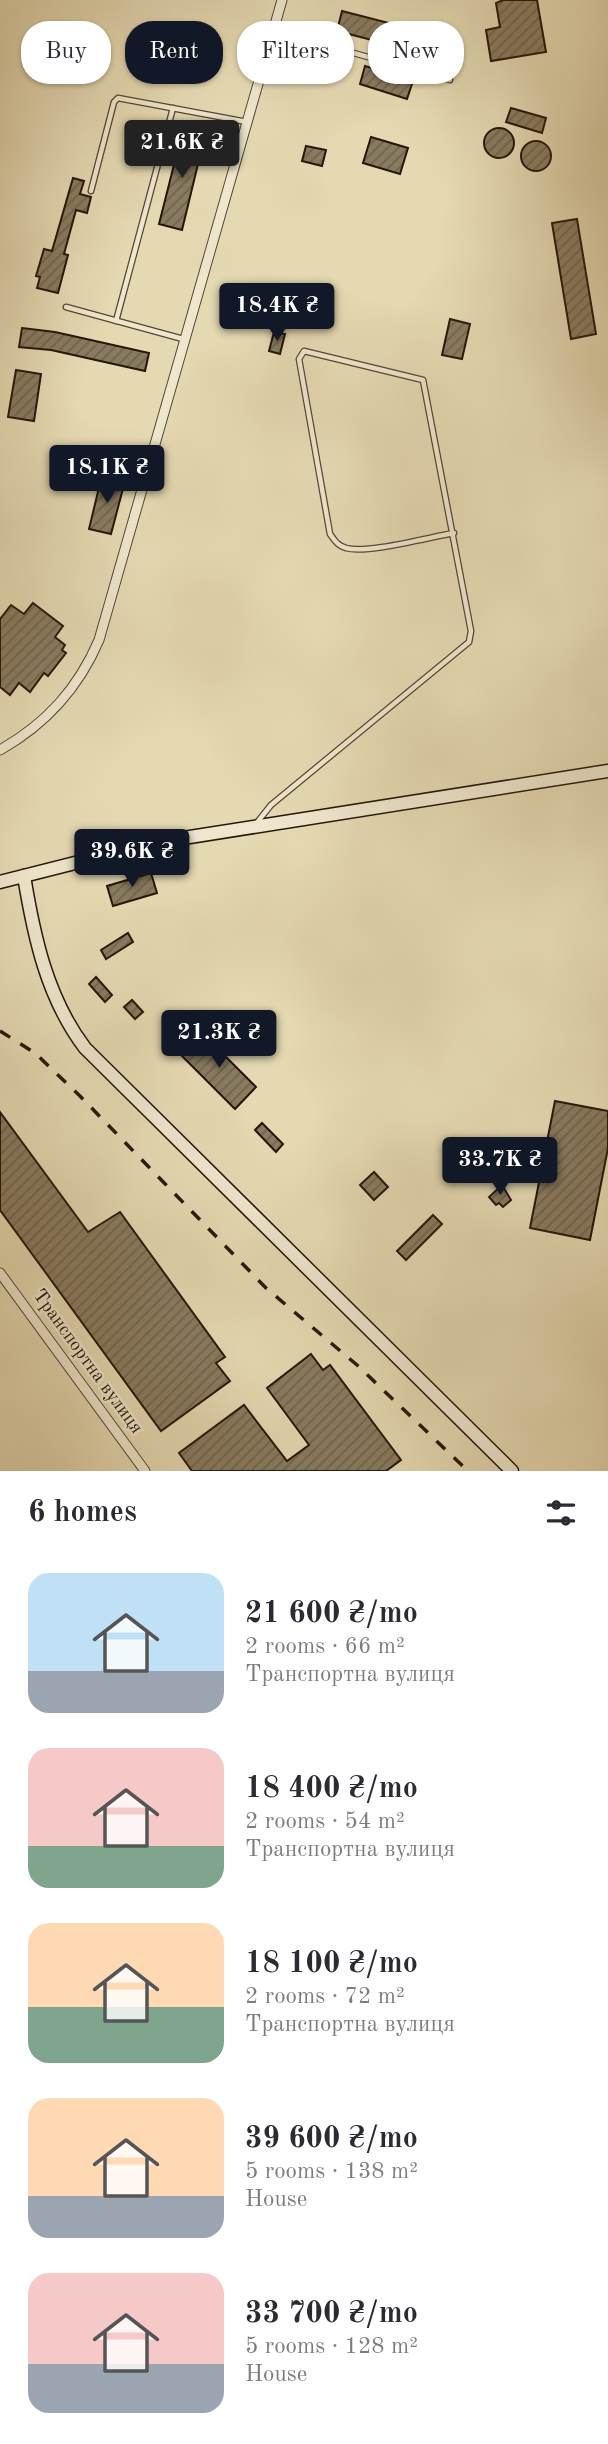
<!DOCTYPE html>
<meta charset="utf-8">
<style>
body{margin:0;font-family:"Old Standard TT",serif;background:#f7f7f7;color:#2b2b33;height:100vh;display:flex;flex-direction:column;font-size:26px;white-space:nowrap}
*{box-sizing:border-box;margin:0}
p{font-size:23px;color:#7c7c81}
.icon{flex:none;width:38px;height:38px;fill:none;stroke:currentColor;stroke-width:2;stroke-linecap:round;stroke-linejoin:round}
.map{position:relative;height:1471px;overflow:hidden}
.side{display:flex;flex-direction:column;background:#fff;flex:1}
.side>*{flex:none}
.hud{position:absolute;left:21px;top:21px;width:567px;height:63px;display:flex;gap:14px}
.price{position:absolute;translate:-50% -60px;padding:0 16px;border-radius:7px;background:#111827;color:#fff;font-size:23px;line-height:46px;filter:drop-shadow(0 2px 4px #0008)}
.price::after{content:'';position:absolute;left:50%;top:42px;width:21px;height:16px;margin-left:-10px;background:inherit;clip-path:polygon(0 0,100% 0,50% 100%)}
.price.selected{background:#222;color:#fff}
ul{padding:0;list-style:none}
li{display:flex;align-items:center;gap:21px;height:175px;padding:0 28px}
li span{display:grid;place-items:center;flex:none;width:196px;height:140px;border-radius:21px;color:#555}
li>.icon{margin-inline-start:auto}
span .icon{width:84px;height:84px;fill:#fffc;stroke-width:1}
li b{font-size:30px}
h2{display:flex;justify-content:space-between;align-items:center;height:84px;padding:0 28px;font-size:30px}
.tag{padding:0 24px;border-radius:28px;background:#fff;box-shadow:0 2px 5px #0004;font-size:24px;line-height:63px}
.tag.selected{background:#111827;color:#fff}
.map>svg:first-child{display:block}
.building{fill:url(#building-hatch);stroke:#261607;stroke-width:2}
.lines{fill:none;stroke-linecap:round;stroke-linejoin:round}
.lane-casing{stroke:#564732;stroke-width:7}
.street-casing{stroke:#564732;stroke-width:11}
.secondary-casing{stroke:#261607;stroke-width:15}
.lane{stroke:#eee6cd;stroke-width:4.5}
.street{stroke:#eee6cd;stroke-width:9}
.secondary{stroke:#eee6cd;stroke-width:12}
.rail{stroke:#261607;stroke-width:3.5;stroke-dasharray:12 12;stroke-linecap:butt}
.labels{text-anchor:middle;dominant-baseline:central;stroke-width:5;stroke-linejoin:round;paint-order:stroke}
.street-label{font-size:19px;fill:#261607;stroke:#eee6cd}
</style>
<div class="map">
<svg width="608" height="1471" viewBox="0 0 608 1471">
<defs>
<pattern id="building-hatch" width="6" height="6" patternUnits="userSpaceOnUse" patternTransform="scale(1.75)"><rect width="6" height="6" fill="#897b60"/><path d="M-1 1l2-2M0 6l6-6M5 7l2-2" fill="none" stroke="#70644d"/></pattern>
</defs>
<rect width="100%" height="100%" fill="#e5d9b2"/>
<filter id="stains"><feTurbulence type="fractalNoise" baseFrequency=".00286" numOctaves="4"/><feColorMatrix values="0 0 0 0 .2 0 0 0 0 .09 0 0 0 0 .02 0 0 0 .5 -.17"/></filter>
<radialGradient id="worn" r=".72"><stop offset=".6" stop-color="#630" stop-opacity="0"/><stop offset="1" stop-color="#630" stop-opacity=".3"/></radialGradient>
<g class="building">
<path d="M503 0H537L546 52 491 61 486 30 500 27 496 3Z"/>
<path d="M342 11 408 28 403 48 337 31Z"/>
<path d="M365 66 413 81 407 99 360 84Z"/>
<path d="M511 108 546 118 542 133 506 122Z"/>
<circle cx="499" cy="143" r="15"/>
<path d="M183 129 205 135 182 230 159 224Z"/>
<path d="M371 137 408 148 400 174 363 163Z"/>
<circle cx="536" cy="156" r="15"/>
<path d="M306 146 326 150 322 166 302 161Z"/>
<path d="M73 178 84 181 80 194 91 197 87 213 76 210 64 254 68 255 58 293 37 288 40 277 36 276 44 249 52 251Z"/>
<path d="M577 219 596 334 571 339 552 223Z"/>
<path d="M450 319 470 324 462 359 442 355Z"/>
<path d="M22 328 55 332 149 353 145 371 51 350 19 347Z"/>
<path d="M274 332 285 334 280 354 269 351Z"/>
<path d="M16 370 41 374 34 421 8 417Z"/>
<path d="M102 475 125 481 111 534 89 529Z"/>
<path d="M33 603 63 626 55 637 65 645 62 650 66 653 48 676 44 673 30 692 19 683 10 695 0 687V619L11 605 24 614Z"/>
<path d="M151 873 157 893 113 906 107 886Z"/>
<path d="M128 933 133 942 106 959 101 950Z"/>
<path d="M96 977 112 995 105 1002 89 984Z"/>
<path d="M132 1000 143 1012 135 1019 124 1007Z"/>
<path d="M209 1031 221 1043 217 1048 256 1087 235 1109 182 1056Z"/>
<path d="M555 1101 608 1111V1148L590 1240 530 1228Z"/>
<path d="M0 1112 88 1232 120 1212 225 1357 216 1363 230 1381 161 1431 0 1210Z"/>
<path d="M262 1123 283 1144 276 1152 255 1130Z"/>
<path d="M374 1172 388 1187 374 1200 360 1185Z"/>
<path d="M502 1185 511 1200 503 1207 499 1203 496 1205 489 1197Z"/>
<path d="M433 1215 442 1224 406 1260 397 1251Z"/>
<path d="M311 1354 323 1370 330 1365 401 1460 386 1471H192L179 1453 244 1405 287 1461 309 1445 267 1388Z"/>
</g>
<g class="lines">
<g class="lane-casing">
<g id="lane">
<path d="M275 31 450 80"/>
<path d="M91 191 114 102 118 98 247 122"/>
<path d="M66 307 183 339"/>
<path d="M116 321 173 108"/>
<path d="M255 825 271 805 469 642 471 631 423 380 304 351 299 359 330 534C335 541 338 546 346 548 367 554 430 537 454 533"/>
</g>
</g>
<g class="street-casing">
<g id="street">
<path d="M0 750C46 724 78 689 99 640L282 0"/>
<path d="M0 1273 145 1471"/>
</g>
</g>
<g class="secondary-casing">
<g id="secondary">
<path d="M24 876C34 937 47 998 85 1048L512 1471"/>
<path d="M0 882 158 842 608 771"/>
</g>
</g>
<use href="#lane" class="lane"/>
<use href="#street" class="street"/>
<use href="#secondary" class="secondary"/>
<path class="rail" d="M0 1031 35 1053 80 1096 266 1288 357 1365 468 1471"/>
</g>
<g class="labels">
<g class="street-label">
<text transform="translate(87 1362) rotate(54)">Транспортна вулиця</text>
</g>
</g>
<rect width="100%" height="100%" filter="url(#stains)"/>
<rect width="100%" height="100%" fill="url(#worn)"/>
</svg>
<b class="price selected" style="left:182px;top:180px">21.6K ₴</b>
<b class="price" style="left:277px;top:343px">18.4K ₴</b>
<b class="price" style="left:107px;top:505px">18.1K ₴</b>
<b class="price" style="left:132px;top:889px">39.6K ₴</b>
<b class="price" style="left:219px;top:1070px">21.3K ₴</b>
<b class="price" style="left:500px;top:1197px">33.7K ₴</b>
<div class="hud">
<a class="tag">Buy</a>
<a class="tag selected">Rent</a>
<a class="tag">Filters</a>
<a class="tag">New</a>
</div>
</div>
<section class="side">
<h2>6 homes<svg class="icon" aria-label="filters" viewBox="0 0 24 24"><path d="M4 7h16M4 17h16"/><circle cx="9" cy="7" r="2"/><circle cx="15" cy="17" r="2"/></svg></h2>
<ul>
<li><span style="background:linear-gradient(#bfe0f5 70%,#9aa5b1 0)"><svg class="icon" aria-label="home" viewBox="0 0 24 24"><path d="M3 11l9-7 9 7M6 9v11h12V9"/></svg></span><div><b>21 600 ₴/mo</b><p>2 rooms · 66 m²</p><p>Транспортна вулиця</p></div></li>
<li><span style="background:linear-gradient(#f6c9c9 70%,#7fa58c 0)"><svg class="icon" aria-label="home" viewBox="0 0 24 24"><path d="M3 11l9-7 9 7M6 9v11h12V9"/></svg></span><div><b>18 400 ₴/mo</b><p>2 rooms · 54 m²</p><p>Транспортна вулиця</p></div></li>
<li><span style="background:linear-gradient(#ffd9b3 60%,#7fa58c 0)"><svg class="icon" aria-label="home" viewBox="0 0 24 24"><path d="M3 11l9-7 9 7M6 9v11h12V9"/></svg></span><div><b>18 100 ₴/mo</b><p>2 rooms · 72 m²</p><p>Транспортна вулиця</p></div></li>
<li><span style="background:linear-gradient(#ffd9b3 70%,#9aa5b1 0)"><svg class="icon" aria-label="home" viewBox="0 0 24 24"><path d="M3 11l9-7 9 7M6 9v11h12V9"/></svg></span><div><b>39 600 ₴/mo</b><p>5 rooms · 138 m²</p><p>House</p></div></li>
<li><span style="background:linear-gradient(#f6c9c9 65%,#9aa5b1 0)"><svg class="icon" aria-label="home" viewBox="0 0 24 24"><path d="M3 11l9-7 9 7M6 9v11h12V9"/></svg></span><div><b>33 700 ₴/mo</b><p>5 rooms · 128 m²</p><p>House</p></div></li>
</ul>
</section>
